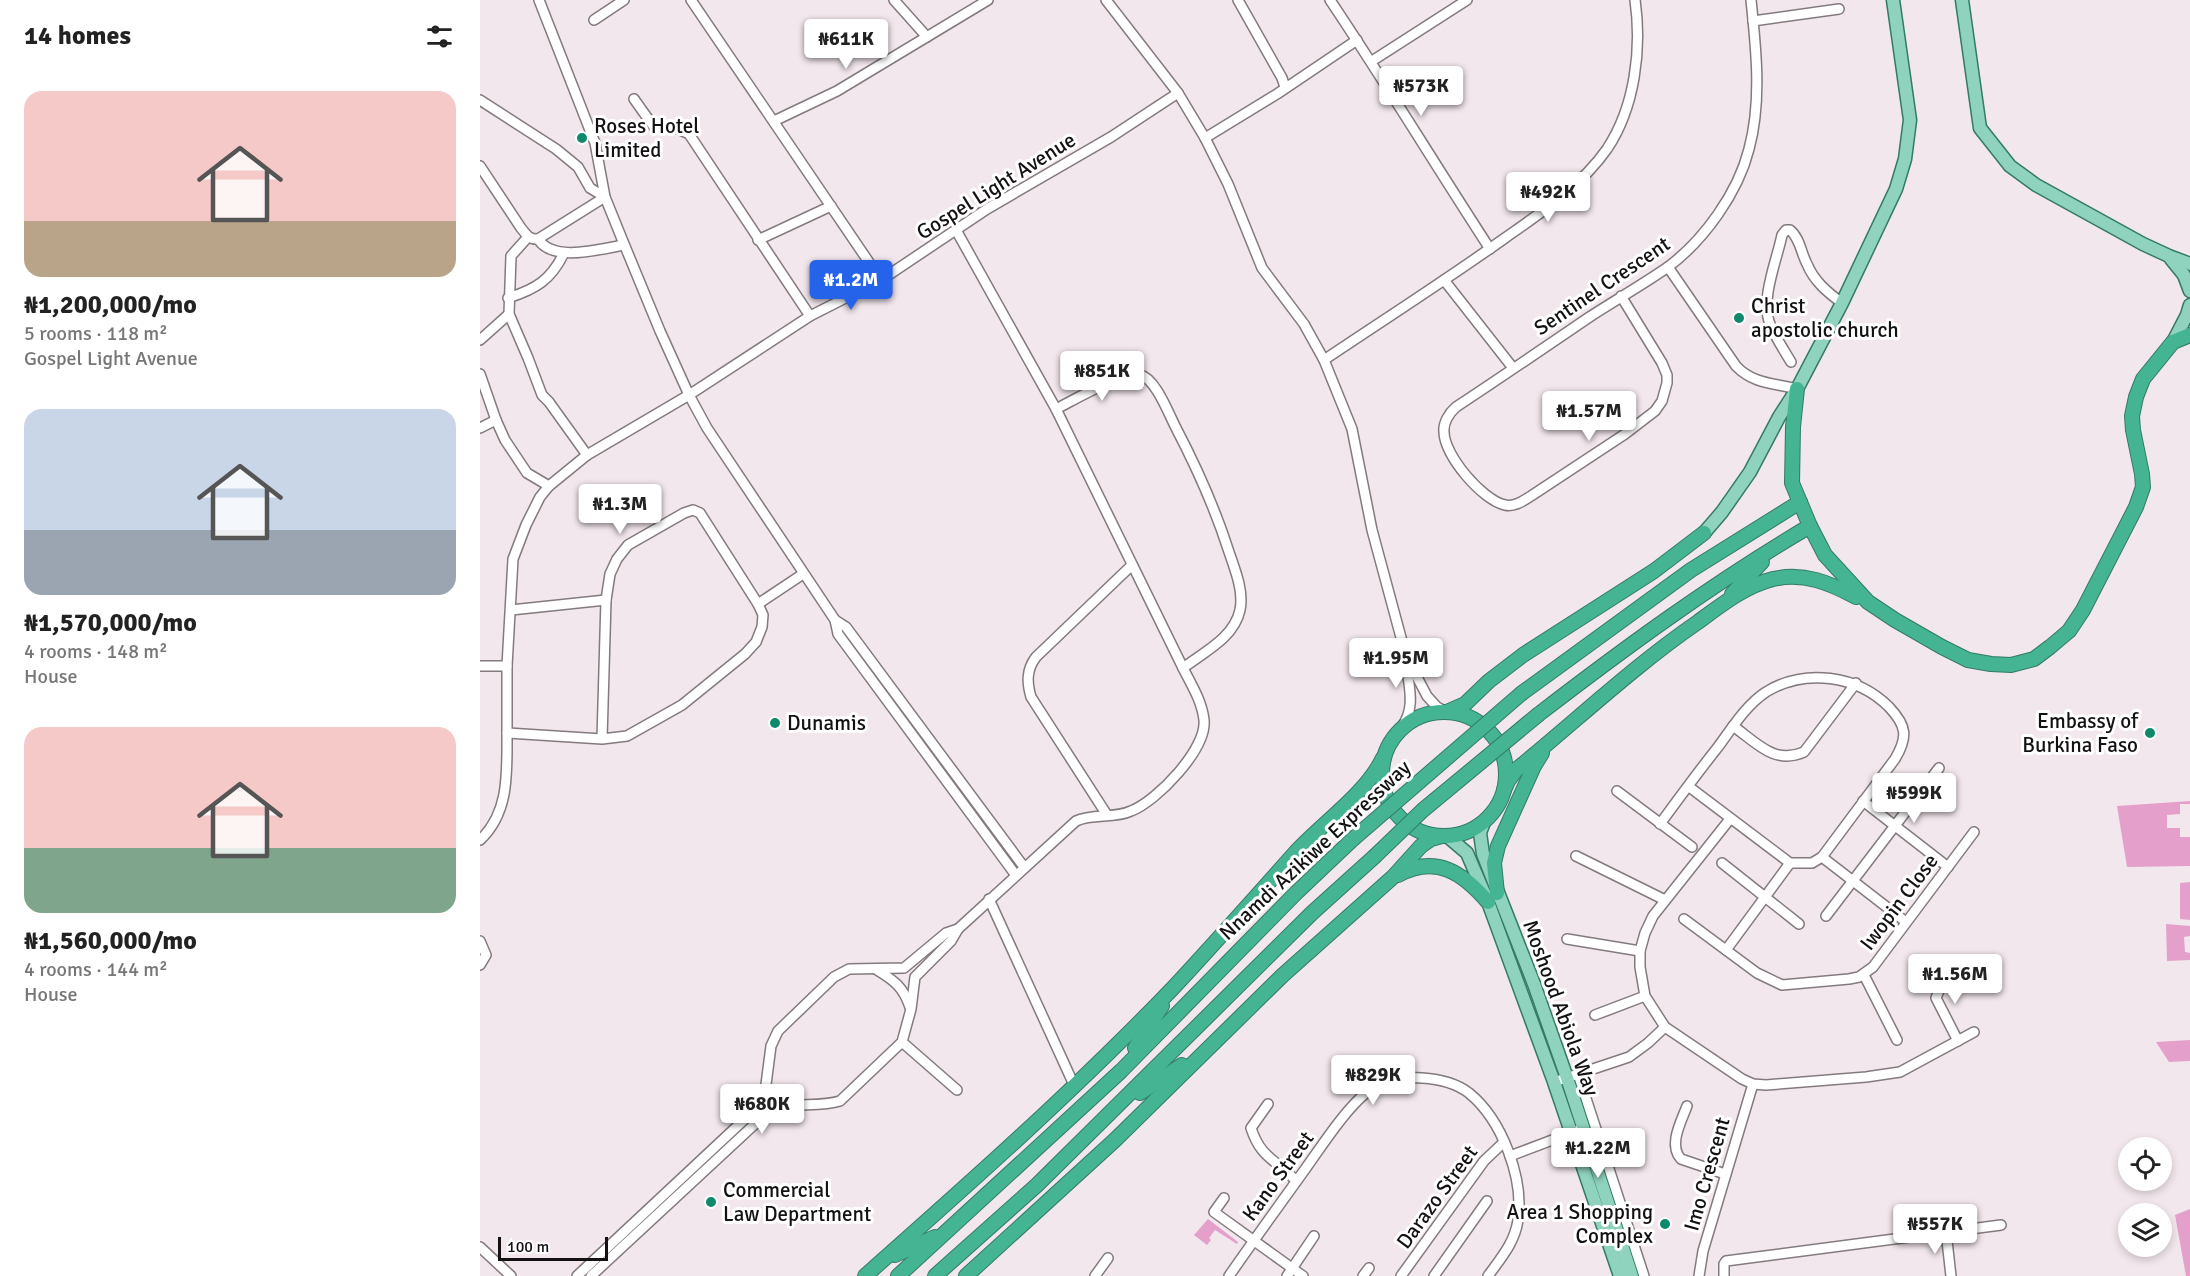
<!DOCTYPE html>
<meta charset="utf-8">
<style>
body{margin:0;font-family:Signika,sans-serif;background:#f6f6f6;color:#222;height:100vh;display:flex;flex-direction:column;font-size:22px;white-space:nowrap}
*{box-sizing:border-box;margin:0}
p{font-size:20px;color:#767676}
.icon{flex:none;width:33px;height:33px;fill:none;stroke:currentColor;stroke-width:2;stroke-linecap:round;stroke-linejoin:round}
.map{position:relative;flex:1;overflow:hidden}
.panel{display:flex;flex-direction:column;background:#fff;width:480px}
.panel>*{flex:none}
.controls{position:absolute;left:1638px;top:1137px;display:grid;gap:12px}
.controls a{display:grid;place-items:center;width:54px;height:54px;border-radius:50%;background:#fff;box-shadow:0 3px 9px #0003;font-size:30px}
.scale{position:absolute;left:18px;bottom:15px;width:110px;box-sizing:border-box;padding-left:6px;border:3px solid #141113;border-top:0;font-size:16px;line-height:21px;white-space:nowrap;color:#141113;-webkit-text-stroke:4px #fff;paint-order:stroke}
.price{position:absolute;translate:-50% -51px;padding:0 14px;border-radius:6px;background:#fff;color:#222;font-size:20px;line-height:39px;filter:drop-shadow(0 2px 3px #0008)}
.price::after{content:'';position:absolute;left:50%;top:36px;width:18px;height:14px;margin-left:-9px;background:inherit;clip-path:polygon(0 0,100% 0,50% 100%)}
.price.active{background:#2563eb;color:#fff}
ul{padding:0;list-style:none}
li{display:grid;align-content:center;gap:12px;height:318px;padding:0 24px}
li span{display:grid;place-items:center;height:186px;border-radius:18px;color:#555}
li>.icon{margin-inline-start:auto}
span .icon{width:108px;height:108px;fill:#fffc;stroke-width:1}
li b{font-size:26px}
h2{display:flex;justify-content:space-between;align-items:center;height:72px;padding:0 24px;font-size:26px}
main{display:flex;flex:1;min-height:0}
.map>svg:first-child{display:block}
.green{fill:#e4a0ca}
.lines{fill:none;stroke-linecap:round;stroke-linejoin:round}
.minor-casing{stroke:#837a7f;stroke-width:12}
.major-casing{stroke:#337b66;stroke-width:15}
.highway-casing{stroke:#337b66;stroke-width:16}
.minor{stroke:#fff;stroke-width:9}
.major{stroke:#8fd2be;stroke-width:12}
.highway{stroke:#44b493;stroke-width:14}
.highway-bridge-casing{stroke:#337b66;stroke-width:16;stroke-linecap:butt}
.highway-bridge{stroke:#44b493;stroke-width:14}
.poi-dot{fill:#0e896c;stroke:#fff;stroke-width:2}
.labels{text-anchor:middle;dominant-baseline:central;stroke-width:6;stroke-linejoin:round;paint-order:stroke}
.poi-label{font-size:21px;fill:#141113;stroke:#fff;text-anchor:start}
.street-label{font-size:21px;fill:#141113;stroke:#fff}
</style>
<main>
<section class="panel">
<h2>14 homes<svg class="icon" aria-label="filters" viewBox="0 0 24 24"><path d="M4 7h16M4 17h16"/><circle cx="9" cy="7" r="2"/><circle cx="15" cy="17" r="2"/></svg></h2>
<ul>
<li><span style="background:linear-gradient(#f6c9c9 70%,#b9a48a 0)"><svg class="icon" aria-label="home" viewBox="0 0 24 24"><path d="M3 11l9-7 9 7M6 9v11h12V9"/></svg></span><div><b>₦1,200,000/mo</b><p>5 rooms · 118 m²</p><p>Gospel Light Avenue</p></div></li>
<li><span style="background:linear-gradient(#c9d6e8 65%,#9aa5b1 0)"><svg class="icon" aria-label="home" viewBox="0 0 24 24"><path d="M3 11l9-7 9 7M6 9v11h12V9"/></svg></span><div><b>₦1,570,000/mo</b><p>4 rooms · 148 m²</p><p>House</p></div></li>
<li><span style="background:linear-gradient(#f6c9c9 65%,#7fa58c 0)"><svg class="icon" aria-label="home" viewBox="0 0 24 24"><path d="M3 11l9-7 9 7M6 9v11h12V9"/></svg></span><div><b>₦1,560,000/mo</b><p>4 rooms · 144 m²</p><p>House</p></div></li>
</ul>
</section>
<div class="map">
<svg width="1710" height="1276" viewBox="0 0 1710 1276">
<rect width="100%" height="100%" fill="#f2e7ed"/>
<g class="green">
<path d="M1710 801V804H1700V814L1687 815V828H1700V837H1710V866L1647 867 1637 806Z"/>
<path d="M1710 882V920L1700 919V883Z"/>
<path d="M1686 924 1710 926V936L1704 937 1705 952 1710 953V960L1687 961Z"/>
<path d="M1710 1040V1061L1689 1062 1676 1042Z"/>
<path d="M1710 1209V1276H1706L1695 1215Z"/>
<path d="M728 1219 758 1242 757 1244 735 1230 729 1238 731 1240 727 1245 714 1235Z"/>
</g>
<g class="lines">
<g class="minor-casing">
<g id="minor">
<path d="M59 0 115 143 125 197 142 239 180 331 209 395 227 428 355 620 358 634 535 874"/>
<path d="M211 0 401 280"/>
<path d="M414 0 447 37"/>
<path d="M626 0 698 93 725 138 748 184 782 268 824 324 844 360 872 429 892 530 926 656 947 696 957 707 965 711"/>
<path d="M758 0 802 78 805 87"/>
<path d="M850 0C905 82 956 166 1010 249"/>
<path d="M114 20 144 0"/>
<path d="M1273 21 1359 9"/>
<path d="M892 61 987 0"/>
<path d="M154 99 174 127 196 128 209 134 330 316"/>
<path d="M0 100 76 149 98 167 110 188 125 197 58 239C49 240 46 234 41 228L0 166"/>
<path d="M294 121 357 91 508 0"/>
<path d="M725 138 797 94 877 40"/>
<path d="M48 237 31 256 29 314 48 358 62 395 69 402 107 455"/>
<path d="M58 239C73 263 120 249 144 245"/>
<path d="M278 240 351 206"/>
<path d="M1188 267 1256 366C1273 384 1294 383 1317 389"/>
<path d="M964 280 1033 368"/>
<path d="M1141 296 1182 363 1187 375V383L1182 401 1175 411 1145 434 1051 496C1043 501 1035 507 1025 505 1002 500 964 455 964 432 963 423 969 413 976 407 1020 378 1064 348 1108 318 1134 301 1162 285 1188 267 1224 240 1258 193 1269 149 1282 101 1276 48 1271 0"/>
<path d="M28 298C56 289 71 280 84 253"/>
<path d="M0 340 29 314"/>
<path d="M844 360C905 319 966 280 1025 238 1062 212 1101 186 1127 149 1155 107 1162 49 1155 0"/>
<path d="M1311 362C1304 350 1295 337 1290 324 1280 299 1297 260 1302 235L1306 230H1310C1320 238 1321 253 1327 264 1334 281 1347 292 1362 303"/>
<path d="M0 374 16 420 25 440 47 473 69 486 107 455 209 395 330 316 401 280 507 209 631 137 698 93"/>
<path d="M576 409C594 400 641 372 660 375 675 378 688 412 695 426 717 468 735 508 749 552 755 570 764 591 760 610 754 638 724 652 703 668"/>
<path d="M0 428 16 420"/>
<path d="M278 604 323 574"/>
<path d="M31 610 126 600"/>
<path d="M355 620 366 627 544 867"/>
<path d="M0 666H27L33 559 46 525 60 497 69 486"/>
<path d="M1253 726C1277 743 1294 765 1324 752L1376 683"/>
<path d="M921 728C937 707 928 685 926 661"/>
<path d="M27 733 122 739 147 736 202 705 265 654 276 642 282 627 283 615 278 604 220 513 213 510 204 513 148 545 137 559 130 574 126 600 122 739"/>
<path d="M1137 791 1212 847"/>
<path d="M1383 801 1468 867"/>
<path d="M627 815 551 697C547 683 546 670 556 657L652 565"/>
<path d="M1250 819 1173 916 1165 933 1160 951V967L1165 996 1185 1027 1262 1079 1273 1084 1286 1085 1386 1077 1420 1072 1494 1032"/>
<path d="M1180 824C1199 798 1218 772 1238 747 1252 728 1266 705 1286 692 1325 668 1377 675 1409 707 1427 726 1428 737 1415 759L1342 857 1332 863H1310L1208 786"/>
<path d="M0 840C29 813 27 774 27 736 27 713 27 690 27 666"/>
<path d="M1096 856 1185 900"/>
<path d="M1342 857 1426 922"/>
<path d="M1242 863 1319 924"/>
<path d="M509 899 594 1085"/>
<path d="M1346 916 1459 768"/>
<path d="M1204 919 1277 973 1302 985 1369 979 1379 977 1393 967 1494 832"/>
<path d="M1087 939 1160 951"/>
<path d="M0 941 6 955 0 965"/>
<path d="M1246 950 1310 863"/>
<path d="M1476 969 1460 988 1456 998 1478 1041"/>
<path d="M397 970C415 981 423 987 430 1007"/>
<path d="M1384 975 1417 1040"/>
<path d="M1115 1015 1165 996"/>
<path d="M422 1042 477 1090"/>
<path d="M1098 1074 1164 1276"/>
<path d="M1074 1082 1149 1057 1168 1043 1185 1027"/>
<path d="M788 1104 771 1128C781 1159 796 1159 816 1181"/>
<path d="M1207 1106C1201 1122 1188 1145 1201 1159L1245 1174"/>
<path d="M1030 1156 1104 1128"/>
<path d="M744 1198 734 1212 823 1276"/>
<path d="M1466 1232 1471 1276"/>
<path d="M0 1247 31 1276"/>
<path d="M97 1276 265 1119 281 1101 285 1092 291 1046 298 1031 354 977 369 969 424 968 466 933 478 929"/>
<path d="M111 1276 290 1110C313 1101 337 1108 360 1101L422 1042 431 1009 435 977 471 941 478 929 596 821C613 813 634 819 651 811 677 801 727 749 724 720 722 701 711 684 703 668L576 409 476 230"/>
<path d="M615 1276 628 1258"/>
<path d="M749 1276C774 1240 800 1204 826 1168 844 1143 873 1096 901 1083 913 1078 929 1077 942 1078 958 1079 976 1083 989 1093 1022 1120 1044 1178 1038 1220 1035 1242 1021 1258 1008 1276"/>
<path d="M807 1276 834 1236"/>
<path d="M883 1276 889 1268"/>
<path d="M921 1276 1004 1161 1024 1142"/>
<path d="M954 1276 1007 1201"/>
<path d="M1219 1276 1223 1251 1273 1084"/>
<path d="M1244 1276V1264L1246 1261 1521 1225"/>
</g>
</g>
<g class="major-casing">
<g id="major">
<path d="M1482 0 1500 128 1530 166 1556 185 1663 244 1689 256 1710 264"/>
<path d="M1691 259 1704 275 1710 291"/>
<path d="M1693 342 1707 315 1710 305"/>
<path d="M1224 533 1242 512 1270 472 1299 417 1317 389 1362 303 1416 189 1425 159 1430 120 1413 0"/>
<path d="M1004 822 1000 833 1003 854 1054 984 1087 1078 1152 1276"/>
<path d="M967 836 987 853 1008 902 1074 1082 1140 1276"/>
</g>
</g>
<g class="highway-casing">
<g id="highway">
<path d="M1317 389 1313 427 1312 483 1330 526 1345 555 1388 602 1415 620 1462 647 1488 660 1511 664 1531 665 1554 659 1570 647 1589 631 1603 610 1656 507 1663 487 1662 474 1653 430 1652 416 1656 397 1663 379 1693 342 1710 335"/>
<path d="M1252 594 1282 562"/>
<path d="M1042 693 1211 570 1320 502"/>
<path d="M969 711 985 704 1009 681 1043 655 1174 571 1224 533"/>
<circle cx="964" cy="774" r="62"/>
<path d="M1059 714C1146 647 1235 582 1330 526"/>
<path d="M1024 790 1028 781 1037 769C1097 720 1154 666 1218 622 1241 605 1265 586 1293 579 1324 572 1350 583 1376 597"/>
<path d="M918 875C956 854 983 873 1008 902"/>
<path d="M1017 893 1014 863 1018 846 1054 766 1062 753"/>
<path d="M655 1048 682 1006"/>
<path d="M660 1093 702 1065"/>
<path d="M415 1255 455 1237"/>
<path d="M385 1276C490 1183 596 1089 693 988 734 944 774 899 814 854 841 824 886 794 903 758"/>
<path d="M418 1276 641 1071 816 893 873 839"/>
<path d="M455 1276 557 1185 832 913 894 857"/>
<path d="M486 1276 635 1140 803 975 913 877 941 846 951 839 962 836"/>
</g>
</g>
<use href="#minor" class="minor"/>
<use href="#major" class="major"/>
<use href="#highway" class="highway"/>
<g class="highway-bridge-casing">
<g id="highway-bridge">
<path d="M873 839 1042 693"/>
<path d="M894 857 943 810 1059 714"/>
</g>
</g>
<use href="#highway-bridge" class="highway-bridge"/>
</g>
<g class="poi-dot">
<circle cx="102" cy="138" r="6"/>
<circle cx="1259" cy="318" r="6"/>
<circle cx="295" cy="723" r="6"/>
<circle cx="1670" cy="733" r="6"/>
<circle cx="231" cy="1202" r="6"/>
<circle cx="1185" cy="1224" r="6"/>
</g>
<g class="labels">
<g class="poi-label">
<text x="114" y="126">Roses Hotel<tspan x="114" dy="24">Limited</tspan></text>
<text x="1271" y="306">Christ<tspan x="1271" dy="24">apostolic church</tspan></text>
<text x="1658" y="721" text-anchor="end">Embassy of<tspan x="1658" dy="24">Burkina Faso</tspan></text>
<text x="307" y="723">Dunamis</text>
<text x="243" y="1190">Commercial<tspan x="243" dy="24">Law Department</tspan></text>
<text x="1173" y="1212" text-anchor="end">Area 1 Shopping<tspan x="1173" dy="24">Complex</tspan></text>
</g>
<g class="street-label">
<text transform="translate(516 186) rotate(-32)">Gospel Light Avenue</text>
<text transform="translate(1122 286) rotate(-34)">Sentinel Crescent</text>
<text transform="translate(835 850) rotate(-43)">Nnamdi Azikiwe Expressway</text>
<text transform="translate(1419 902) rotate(-53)">Iwopin Close</text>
<text transform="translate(1081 1008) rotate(70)">Moshood Abiola Way</text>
<text transform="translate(1227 1174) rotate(-74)">Imo Crescent</text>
<text transform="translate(798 1176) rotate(-54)">Kano Street</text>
<text transform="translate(957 1197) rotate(-54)">Darazo Street</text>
</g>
</g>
</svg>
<div class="controls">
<a><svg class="icon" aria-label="locate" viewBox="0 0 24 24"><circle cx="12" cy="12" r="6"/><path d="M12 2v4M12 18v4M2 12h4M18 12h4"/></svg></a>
<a><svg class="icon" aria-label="layers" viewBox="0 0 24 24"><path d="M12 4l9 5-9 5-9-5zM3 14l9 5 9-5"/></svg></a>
</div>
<div class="scale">100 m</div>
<b class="price" style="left:366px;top:70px">₦611K</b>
<b class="price" style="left:941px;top:117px">₦573K</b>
<b class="price" style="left:1068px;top:223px">₦492K</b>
<b class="price active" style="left:371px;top:311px">₦1.2M</b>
<b class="price" style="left:622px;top:402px">₦851K</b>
<b class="price" style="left:1109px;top:442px">₦1.57M</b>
<b class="price" style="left:140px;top:535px">₦1.3M</b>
<b class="price" style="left:916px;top:689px">₦1.95M</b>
<b class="price" style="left:1434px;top:824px">₦599K</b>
<b class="price" style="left:1475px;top:1005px">₦1.56M</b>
<b class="price" style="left:893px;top:1106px">₦829K</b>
<b class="price" style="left:282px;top:1135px">₦680K</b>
<b class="price" style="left:1118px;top:1179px">₦1.22M</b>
<b class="price" style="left:1455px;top:1255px">₦557K</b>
</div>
</main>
